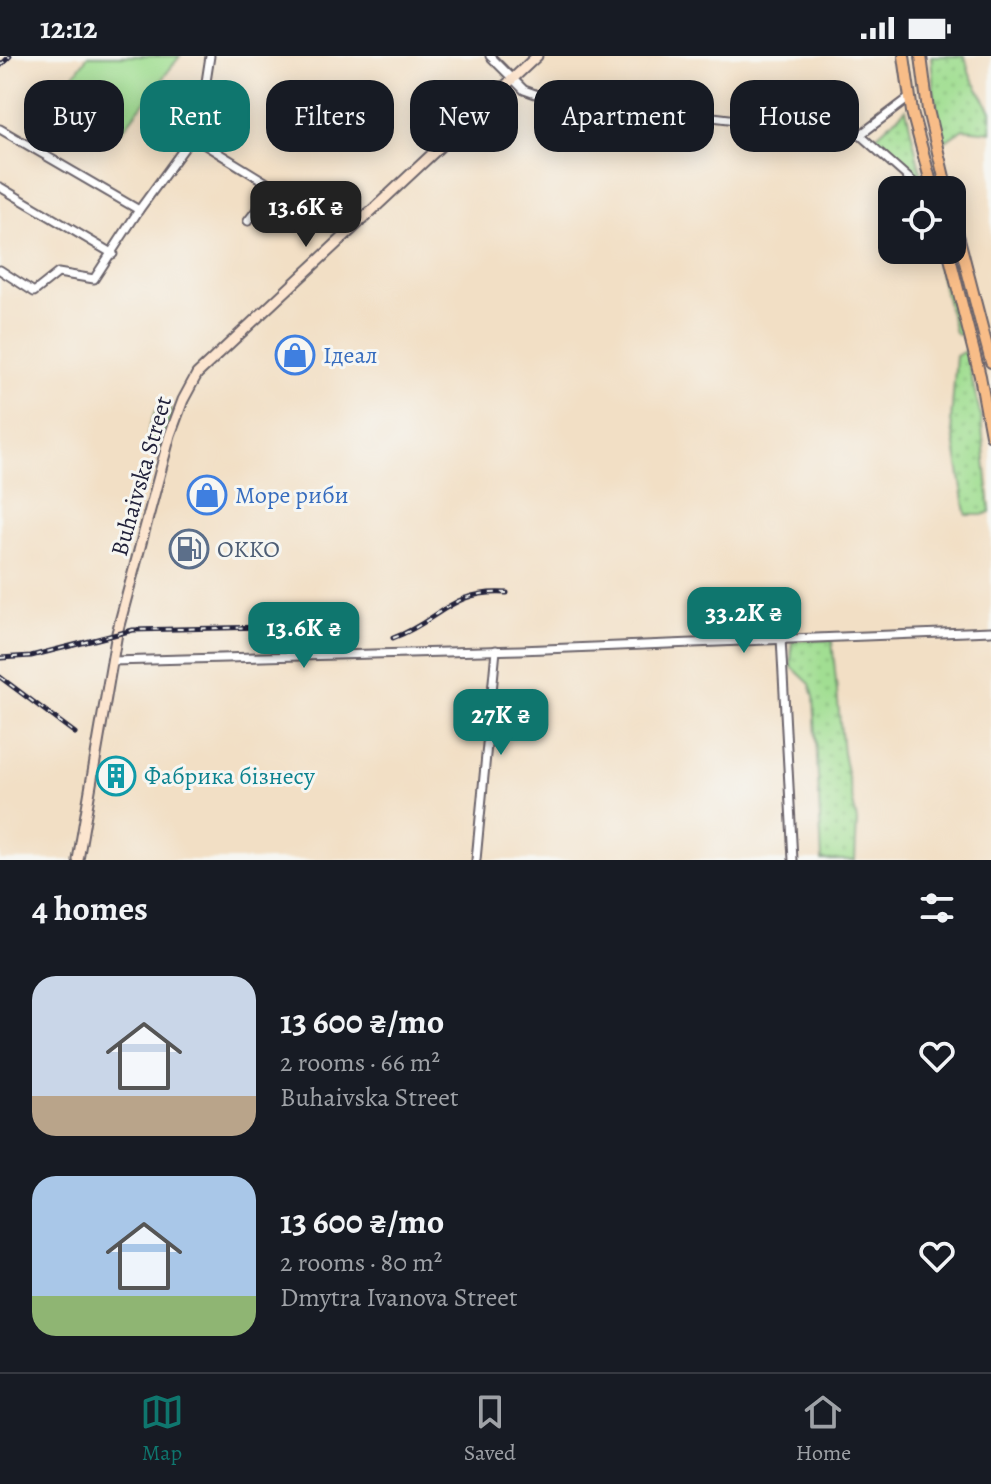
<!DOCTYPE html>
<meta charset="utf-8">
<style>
body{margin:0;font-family:Alegreya,serif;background:#242831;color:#f1f3f6;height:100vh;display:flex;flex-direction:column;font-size:30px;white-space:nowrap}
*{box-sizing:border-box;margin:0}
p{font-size:26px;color:#9ea1a6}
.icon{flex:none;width:44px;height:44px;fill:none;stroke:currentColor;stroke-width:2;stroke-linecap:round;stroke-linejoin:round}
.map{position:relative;height:804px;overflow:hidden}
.details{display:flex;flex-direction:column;background:#171b24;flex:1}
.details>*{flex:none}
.banner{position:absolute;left:24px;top:24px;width:944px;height:72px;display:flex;gap:16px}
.tools{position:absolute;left:878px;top:120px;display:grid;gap:16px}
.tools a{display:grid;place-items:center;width:88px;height:88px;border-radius:16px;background:#171b24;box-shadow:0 4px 20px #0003;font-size:40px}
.price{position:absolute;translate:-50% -68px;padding:0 18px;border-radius:16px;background:#0f766e;color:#fff;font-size:26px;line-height:52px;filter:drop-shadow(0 2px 4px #0008)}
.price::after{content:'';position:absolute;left:50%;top:48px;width:24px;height:18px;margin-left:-12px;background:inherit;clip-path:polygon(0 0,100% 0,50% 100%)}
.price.current{background:#222;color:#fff}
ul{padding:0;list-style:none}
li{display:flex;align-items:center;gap:24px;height:200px;padding:0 32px}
li span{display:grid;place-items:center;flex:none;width:224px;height:160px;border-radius:24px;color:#555}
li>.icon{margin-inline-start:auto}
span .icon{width:96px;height:96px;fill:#fffc;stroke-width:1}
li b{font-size:34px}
h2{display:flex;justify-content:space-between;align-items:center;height:96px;padding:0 32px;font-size:34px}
.tag{padding:0 28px;border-radius:24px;background:#171b24;box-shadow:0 4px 20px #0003;font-size:28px;line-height:72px}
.tag.current{background:#0f766e;color:#fff}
.status{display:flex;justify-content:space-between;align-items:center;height:56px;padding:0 40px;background:#171b24;direction:ltr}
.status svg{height:22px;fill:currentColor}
.tab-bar{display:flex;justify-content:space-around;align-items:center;height:112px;border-top:2px solid #363941;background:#171b24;font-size:22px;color:#9ea1a6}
.tab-bar a{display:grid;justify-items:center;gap:4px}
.tab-bar .current{color:#0f766e}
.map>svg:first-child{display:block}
.grass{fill:url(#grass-dots);stroke:#628066;stroke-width:2}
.pitch{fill:#a1de92;stroke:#628066;stroke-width:2}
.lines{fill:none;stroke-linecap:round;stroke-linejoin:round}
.street-casing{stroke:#6b646b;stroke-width:11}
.secondary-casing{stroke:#6b646b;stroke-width:13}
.primary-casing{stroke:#6b646b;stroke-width:14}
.street{stroke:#fff;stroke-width:7}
.secondary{stroke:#fce5cf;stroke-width:9}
.primary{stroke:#f8bd88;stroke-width:10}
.rail-casing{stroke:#22223b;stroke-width:5}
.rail{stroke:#f6f6f2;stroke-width:2;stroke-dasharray:6;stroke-linecap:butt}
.labels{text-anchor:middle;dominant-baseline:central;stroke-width:6;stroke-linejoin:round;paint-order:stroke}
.shop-label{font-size:24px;fill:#366cbe;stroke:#f6f6f2;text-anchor:start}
.street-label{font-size:24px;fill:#22223b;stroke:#f6f6f2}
.service-label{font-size:24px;fill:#4e5e75;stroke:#f6f6f2;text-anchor:start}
.culture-label{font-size:24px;fill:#0d838f;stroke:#f6f6f2;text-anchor:start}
</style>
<div class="status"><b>12:12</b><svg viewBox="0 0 49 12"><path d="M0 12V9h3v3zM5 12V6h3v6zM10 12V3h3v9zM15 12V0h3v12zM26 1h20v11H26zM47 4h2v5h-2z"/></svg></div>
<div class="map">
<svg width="991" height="804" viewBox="0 0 991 804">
<defs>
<pattern id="grass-dots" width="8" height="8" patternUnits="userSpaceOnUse" patternTransform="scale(2)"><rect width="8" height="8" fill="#a1de92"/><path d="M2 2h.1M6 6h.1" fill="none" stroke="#8abe7f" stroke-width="1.8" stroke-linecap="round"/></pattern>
</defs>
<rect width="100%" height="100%" fill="#f6f6f2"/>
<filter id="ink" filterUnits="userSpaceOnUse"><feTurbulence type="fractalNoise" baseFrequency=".0125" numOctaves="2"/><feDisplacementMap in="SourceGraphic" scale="16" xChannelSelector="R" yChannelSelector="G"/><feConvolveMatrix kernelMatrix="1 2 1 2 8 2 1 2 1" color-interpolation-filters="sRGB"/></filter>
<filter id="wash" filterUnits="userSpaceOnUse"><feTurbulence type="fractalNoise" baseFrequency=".006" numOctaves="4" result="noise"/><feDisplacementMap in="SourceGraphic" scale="32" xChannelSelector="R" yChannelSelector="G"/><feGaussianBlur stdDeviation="1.8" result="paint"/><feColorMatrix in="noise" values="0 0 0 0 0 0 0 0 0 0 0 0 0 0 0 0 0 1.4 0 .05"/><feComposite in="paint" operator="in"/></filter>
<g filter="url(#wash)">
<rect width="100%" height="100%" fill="#f2dfc5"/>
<g class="grass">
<path d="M931 0H965L970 19 991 55V76L963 73 944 86 934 37Z"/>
<path d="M906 53 923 126 875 81Z"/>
<path d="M944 206 962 278 958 279 955 277 938 210Z"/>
<path d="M965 295 981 361 990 456 983 459H967L966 457 951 365 956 300Z"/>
<path d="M166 350 171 353V359L159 396H157L150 390 148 376 155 356Z"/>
<path d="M832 584 843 697 857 765 855 804H822L814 641 810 628 791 610 792 585Z"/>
</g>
<path class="pitch" d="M88 0H180L121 76 64 32Z"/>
</g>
<g filter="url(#ink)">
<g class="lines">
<g class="street-casing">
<g id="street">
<path d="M490 0 524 34 541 40 860 79"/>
<path d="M0 73 139 154"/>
<path d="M860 79 922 134"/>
<path d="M860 79 909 42"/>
<path d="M197 84 347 176"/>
<path d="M197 84 210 0"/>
<path d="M0 131 113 198"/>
<path d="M248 165 274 131"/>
<path d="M0 214 34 236 58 217 94 223 139 154 188 87 197 84"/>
<path d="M781 582 793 804"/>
<path d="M112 605 520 594 991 575"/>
<path d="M476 804 496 594"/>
</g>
</g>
<g class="secondary-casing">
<path id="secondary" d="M78 804 117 577 170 379 183 344 197 318 537 0"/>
</g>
<g class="primary-casing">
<g id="primary">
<path d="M904 0 912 56 933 134"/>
<path d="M921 0 928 54 947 134"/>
<path d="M952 156 991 306"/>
<path d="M948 194 980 320 991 379"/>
</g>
</g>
<use href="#street" class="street"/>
<use href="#secondary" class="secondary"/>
<use href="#primary" class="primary"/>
<g class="rail-casing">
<g id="rail">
<path d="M0 10 10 0"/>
<path d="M393 582C440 565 450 533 507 537"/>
<path d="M0 602 31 600 133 574 354 569"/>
<path d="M0 621 75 677"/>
</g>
</g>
<use href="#rail" class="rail"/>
</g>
</g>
<defs>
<g id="shop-ring" transform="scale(2)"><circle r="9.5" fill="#f6f6f2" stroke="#3f7fe0" stroke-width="1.5"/><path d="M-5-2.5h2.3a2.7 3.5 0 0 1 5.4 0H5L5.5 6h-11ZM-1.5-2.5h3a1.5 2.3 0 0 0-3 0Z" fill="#3f7fe0"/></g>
<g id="fuel-ring" transform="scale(2)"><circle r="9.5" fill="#f6f6f2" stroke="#5c6f8a" stroke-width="1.5"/><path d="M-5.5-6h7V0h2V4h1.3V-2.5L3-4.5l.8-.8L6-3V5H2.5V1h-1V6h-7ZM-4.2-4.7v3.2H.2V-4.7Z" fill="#5c6f8a"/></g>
<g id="building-ring" transform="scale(2)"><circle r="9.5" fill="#f6f6f2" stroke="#0f9aa8" stroke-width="1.5"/><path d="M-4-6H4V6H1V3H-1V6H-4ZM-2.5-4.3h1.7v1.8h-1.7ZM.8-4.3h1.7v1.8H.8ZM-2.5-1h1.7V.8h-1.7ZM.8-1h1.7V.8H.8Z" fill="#0f9aa8"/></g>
</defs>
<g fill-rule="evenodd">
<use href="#shop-ring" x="295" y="299"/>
<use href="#shop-ring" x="207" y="439"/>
<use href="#fuel-ring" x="189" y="493"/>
<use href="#building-ring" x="116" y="720"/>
</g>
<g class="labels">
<g class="shop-label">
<text x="323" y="299">Ідеал</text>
<text x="235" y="439">Море риби</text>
</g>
<g class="street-label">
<text transform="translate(141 420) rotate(-74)">Buhaivska Street</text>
</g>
<g class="service-label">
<text x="217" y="493">OKKO</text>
</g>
<g class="culture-label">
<text x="144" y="720">Фабрика бізнесу</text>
</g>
</g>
</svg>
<div class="tools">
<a><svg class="icon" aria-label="locate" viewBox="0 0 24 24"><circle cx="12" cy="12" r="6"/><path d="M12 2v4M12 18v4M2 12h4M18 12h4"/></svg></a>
</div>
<b class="price current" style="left:306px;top:193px">13.6K ₴</b>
<b class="price" style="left:744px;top:599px">33.2K ₴</b>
<b class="price" style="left:304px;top:614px">13.6K ₴</b>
<b class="price" style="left:501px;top:701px">27K ₴</b>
<div class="banner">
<a class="tag">Buy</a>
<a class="tag current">Rent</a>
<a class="tag">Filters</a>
<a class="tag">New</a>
<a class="tag">Apartment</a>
<a class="tag">House</a>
</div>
</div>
<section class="details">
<h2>4 homes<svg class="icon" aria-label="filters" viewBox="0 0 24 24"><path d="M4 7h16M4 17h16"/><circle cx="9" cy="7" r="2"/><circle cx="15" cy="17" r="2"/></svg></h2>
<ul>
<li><span style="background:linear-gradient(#c9d6e8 75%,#b9a48a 0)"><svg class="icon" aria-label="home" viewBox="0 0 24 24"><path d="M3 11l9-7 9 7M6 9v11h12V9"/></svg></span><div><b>13 600 ₴/mo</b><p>2 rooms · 66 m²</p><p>Buhaivska Street</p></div><svg class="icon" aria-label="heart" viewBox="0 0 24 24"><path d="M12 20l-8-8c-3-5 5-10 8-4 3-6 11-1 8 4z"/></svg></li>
<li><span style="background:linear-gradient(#a9c7e8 75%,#8fb573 0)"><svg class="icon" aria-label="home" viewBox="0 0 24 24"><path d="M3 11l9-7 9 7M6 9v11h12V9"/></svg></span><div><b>13 600 ₴/mo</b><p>2 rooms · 80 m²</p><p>Dmytra Ivanova Street</p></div><svg class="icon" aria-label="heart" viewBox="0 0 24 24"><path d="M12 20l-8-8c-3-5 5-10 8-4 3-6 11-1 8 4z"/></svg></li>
</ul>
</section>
<nav class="tab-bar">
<a class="current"><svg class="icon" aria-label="map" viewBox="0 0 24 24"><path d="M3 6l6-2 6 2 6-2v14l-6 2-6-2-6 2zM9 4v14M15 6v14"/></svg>Map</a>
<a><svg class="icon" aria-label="saved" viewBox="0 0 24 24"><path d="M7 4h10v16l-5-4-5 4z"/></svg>Saved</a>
<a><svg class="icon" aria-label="home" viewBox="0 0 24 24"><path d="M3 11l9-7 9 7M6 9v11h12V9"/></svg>Home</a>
</nav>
